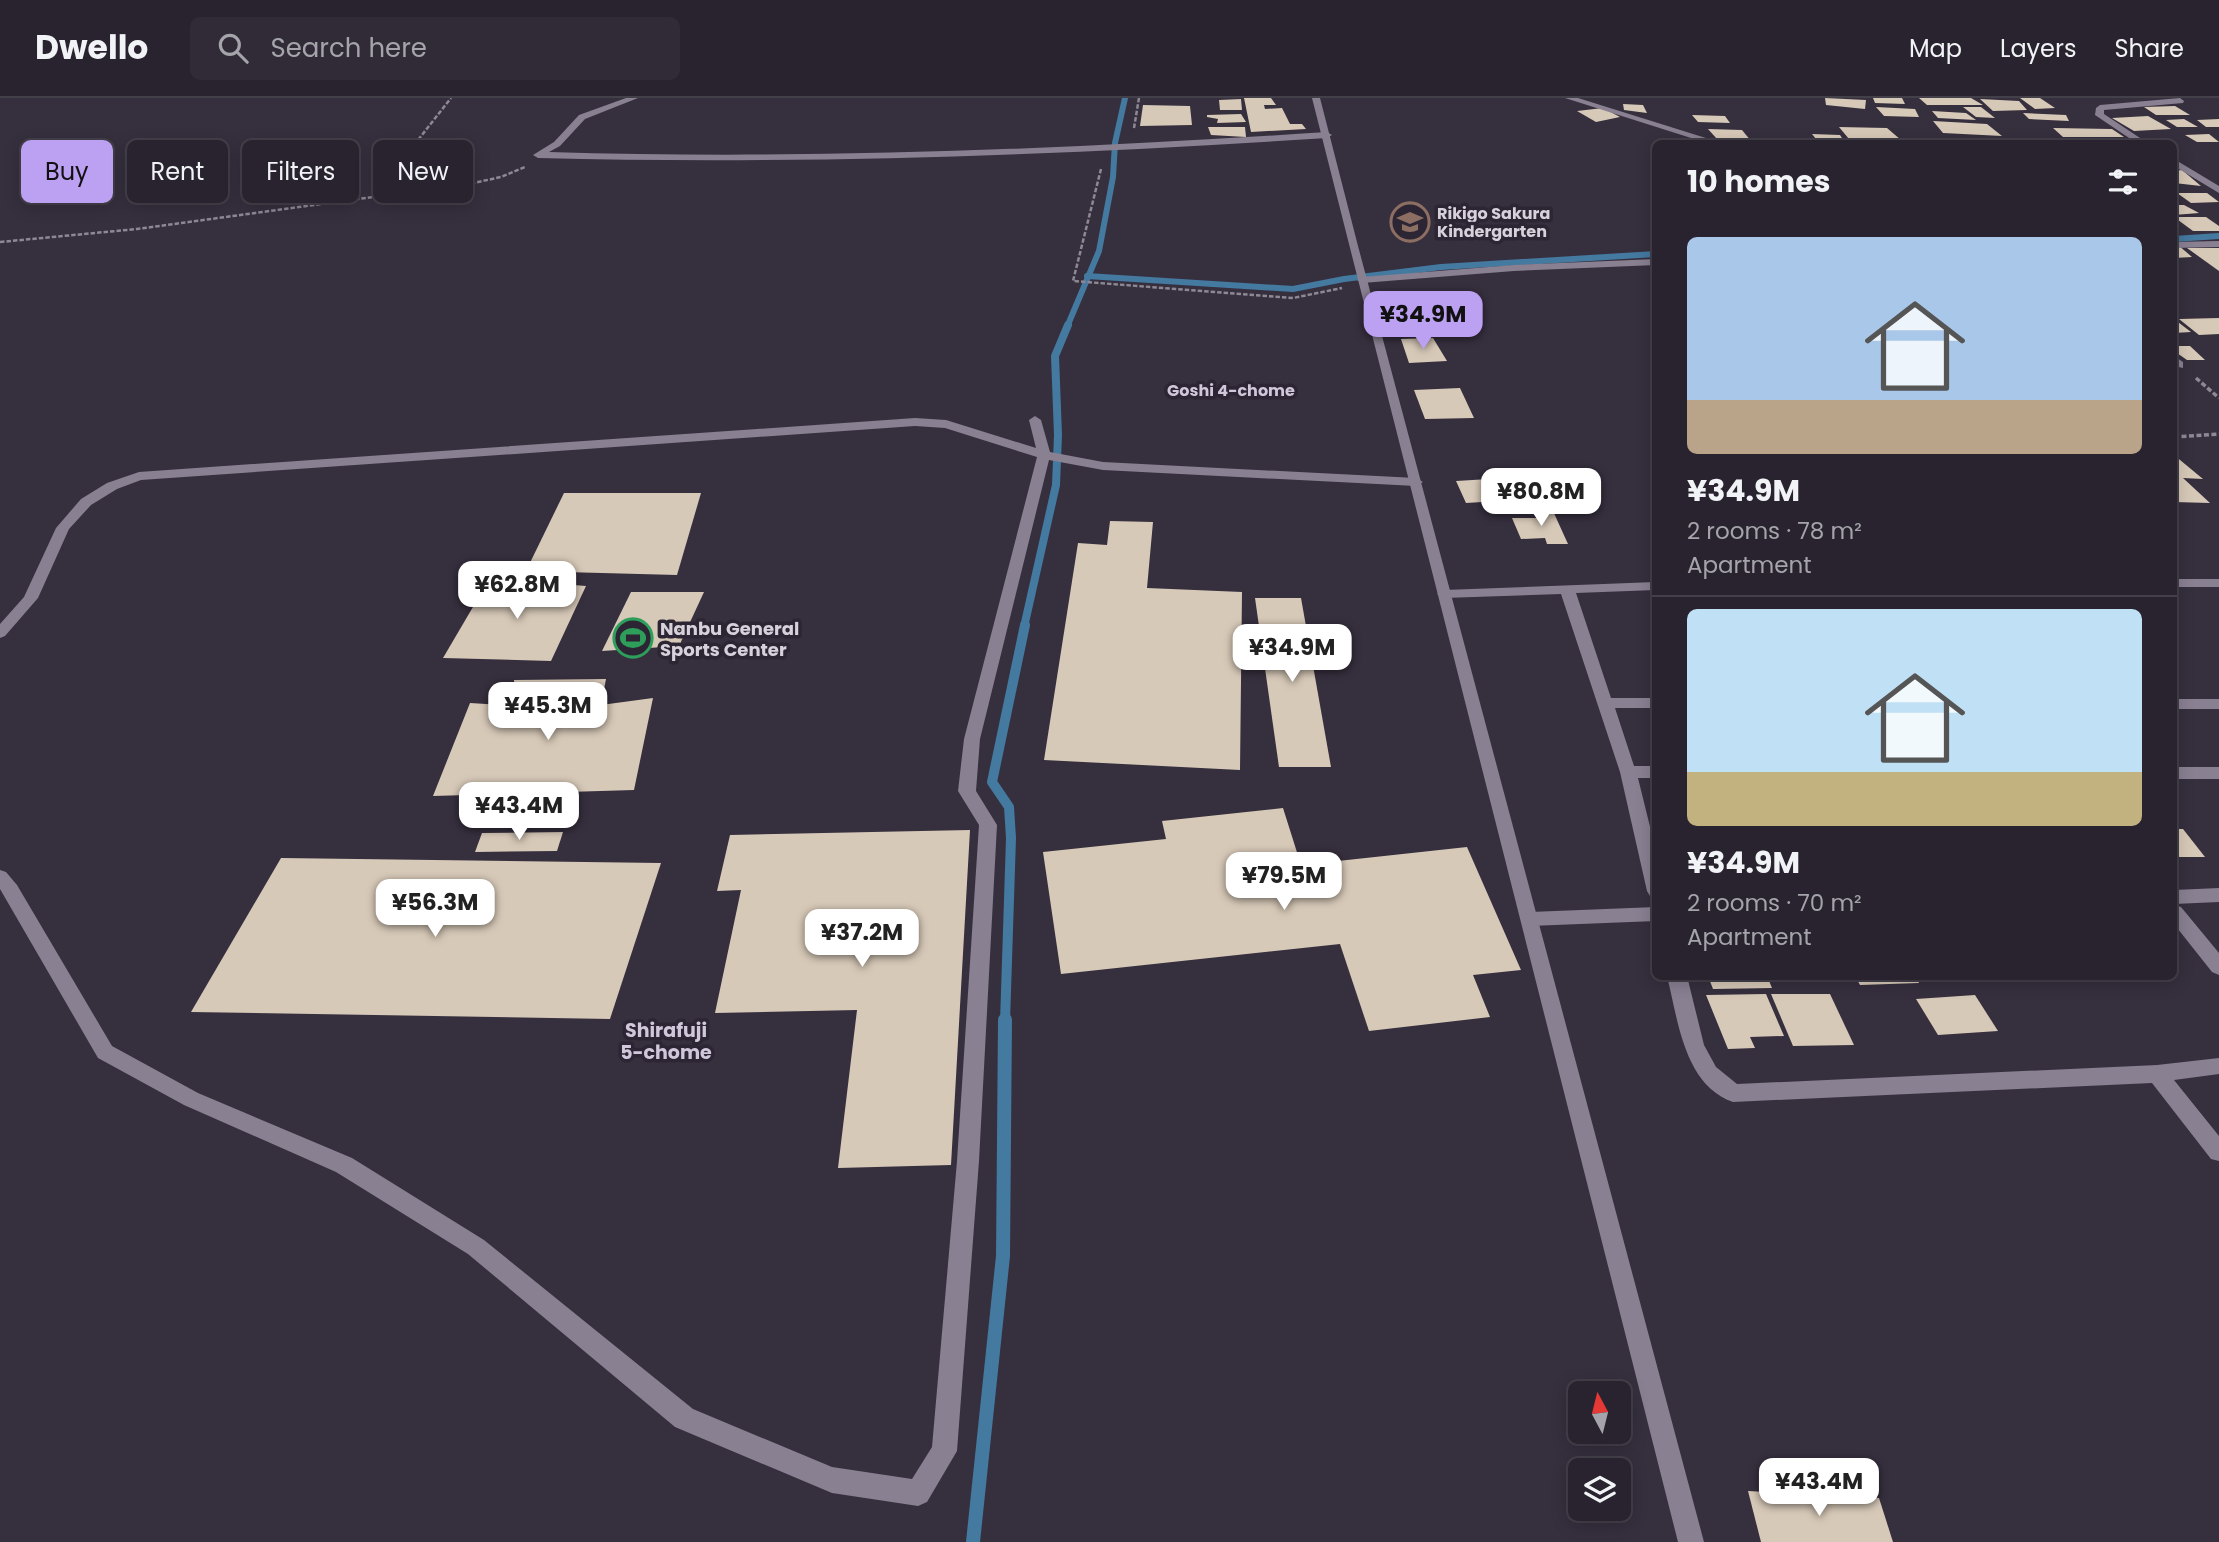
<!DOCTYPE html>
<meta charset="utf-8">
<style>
body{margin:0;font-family:Poppins,sans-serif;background:#302b36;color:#f1f3f6;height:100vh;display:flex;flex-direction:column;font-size:26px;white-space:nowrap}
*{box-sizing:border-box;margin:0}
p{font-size:23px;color:#a5a4aa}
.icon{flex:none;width:38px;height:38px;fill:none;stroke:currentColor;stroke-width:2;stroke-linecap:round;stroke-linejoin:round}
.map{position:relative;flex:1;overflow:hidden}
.drawer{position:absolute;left:1652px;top:42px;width:525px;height:840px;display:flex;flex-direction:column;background:#28232e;border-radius:10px;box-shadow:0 4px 18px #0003,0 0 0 2px #44404a}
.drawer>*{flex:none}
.top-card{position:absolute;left:21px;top:42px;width:665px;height:63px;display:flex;gap:14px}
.needle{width:46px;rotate:353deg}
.controls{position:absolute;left:1568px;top:1283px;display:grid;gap:14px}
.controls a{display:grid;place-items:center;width:63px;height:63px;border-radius:10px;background:#28232e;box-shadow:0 4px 18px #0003,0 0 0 2px #44404a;font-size:35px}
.price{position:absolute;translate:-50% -60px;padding:0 16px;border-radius:14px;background:#fff;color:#222;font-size:23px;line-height:46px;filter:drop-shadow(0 2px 4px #0008)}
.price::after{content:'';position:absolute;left:50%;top:42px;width:21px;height:16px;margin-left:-10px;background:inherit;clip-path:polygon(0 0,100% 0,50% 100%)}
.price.active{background:#bca0f2;color:#111}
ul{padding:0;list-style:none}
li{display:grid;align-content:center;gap:14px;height:371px;padding:0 35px}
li+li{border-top:2px solid #44404a}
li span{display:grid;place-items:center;height:217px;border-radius:10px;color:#555}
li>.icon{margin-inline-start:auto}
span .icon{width:126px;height:126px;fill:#fffc;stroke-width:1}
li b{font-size:30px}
h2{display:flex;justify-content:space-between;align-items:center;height:84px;padding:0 35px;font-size:30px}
.tag{padding:0 24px;border-radius:10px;background:#28232e;box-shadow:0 4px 18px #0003,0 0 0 2px #44404a;font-size:24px;line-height:63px}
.tag.active{background:#bca0f2;color:#111}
header{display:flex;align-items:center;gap:42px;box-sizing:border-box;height:98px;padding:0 35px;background:#28232e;border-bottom:2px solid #44404a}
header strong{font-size:33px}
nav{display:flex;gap:38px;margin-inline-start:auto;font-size:24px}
.search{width:490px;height:63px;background:#302b36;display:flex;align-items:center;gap:18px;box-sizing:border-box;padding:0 24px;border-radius:10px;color:#a5a4aa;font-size:26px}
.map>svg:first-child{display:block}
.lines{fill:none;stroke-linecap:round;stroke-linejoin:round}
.stream-far3{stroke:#4479a0;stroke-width:6}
.stream-far2{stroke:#4479a0;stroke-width:8}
.stream-far1{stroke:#4479a0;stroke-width:10}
.stream{stroke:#4479a0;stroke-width:14}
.building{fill:#d7c9b8}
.path-far1{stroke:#8e8894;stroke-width:2.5;stroke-dasharray:4.5 2;stroke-linecap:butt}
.path{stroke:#8e8894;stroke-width:3.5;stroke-dasharray:5 2.5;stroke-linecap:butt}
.service{fill:#898092;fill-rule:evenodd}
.minor{fill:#898092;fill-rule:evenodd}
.tertiary{fill:#898092;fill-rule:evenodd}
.labels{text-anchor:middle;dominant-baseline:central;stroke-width:7;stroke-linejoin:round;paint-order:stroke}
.far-poi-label{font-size:16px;font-weight:bold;fill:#d6d1db;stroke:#2c2534;text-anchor:start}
.far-neighbourhood-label{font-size:16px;font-weight:bold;fill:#d0c7db;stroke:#2c2534}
.poi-label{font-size:18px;font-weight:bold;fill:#d6d1db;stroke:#2c2534;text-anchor:start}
.neighbourhood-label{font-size:19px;font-weight:bold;fill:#d0c7db;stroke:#2c2534}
</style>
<header>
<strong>Dwello</strong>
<div class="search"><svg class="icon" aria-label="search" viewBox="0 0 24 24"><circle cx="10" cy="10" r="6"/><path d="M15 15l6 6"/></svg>Search here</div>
<nav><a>Map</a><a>Layers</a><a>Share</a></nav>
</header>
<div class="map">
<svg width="2219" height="1444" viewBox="0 0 2219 1444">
<rect width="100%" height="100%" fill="#362f3e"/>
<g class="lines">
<g class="stream-far3">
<path d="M2174 141 2219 138"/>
<path d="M1087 178 1293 191 1344 181 1441 169 1656 156"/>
<path d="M1067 229 1099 153 1113 79 1115 45 1125 0"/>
</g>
<path class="stream-far2" d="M1024 529 1056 387 1058 337 1055 258 1068 227"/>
<path class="stream-far1" d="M1005 924 1011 740 1009 709 992 684 1025 527"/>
<path class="stream" d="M973 1444 1003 1158 1005 922"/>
</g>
<g class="building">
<path d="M1244 0H1271L1276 7H1264L1265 11 1282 10 1290 26H1302L1306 31 1251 34Z"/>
<path d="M1825 0 1866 2 1865 11 1826 7Z"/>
<path d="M1873 0H1902L1905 6 1875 5Z"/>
<path d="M1919 0H1971L1983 7H1927Z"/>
<path d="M2020 0H2040L2055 10 2035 11Z"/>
<path d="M1241 1 1242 12H1220L1219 2Z"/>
<path d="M1980 1 2019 3 2027 12 1993 13Z"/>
<path d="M1623 6 1643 7 1647 15 1624 12Z"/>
<path d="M1143 7 1190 8 1192 27 1140 28Z"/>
<path d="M2175 8 2190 17H2156L2144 9Z"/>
<path d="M1876 9 1915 11 1919 19 1884 18Z"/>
<path d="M1963 9H1981L1995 20 1976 19Z"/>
<path d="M1603 10 1620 19 1596 24 1577 13Z"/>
<path d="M1932 13 1966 15 1976 22 1938 20Z"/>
<path d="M2023 15 2066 17 2069 23 2029 21Z"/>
<path d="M1241 16 1246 24 1217 25 1218 21 1207 19V17Z"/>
<path d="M1692 17 1725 18 1730 25 1698 24Z"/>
<path d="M2148 18 2171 31 2134 33 2112 20Z"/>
<path d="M2184 21 2198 29H2177L2166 22Z"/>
<path d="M2219 21V29H2206L2197 22Z"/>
<path d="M1933 23 1987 26 2002 38 1943 35Z"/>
<path d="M1208 29H1245L1246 39 1211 37Z"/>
<path d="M1839 29 1887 30 1901 42 1849 41Z"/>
<path d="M2053 30 2112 31 2124 39H2063Z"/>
<path d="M1708 31 1742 32 1751 43 1717 41Z"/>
<path d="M1812 36 1840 37 1846 46H1820Z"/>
<path d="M2209 36 2219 44H2197L2185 37Z"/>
<path d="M2182 72 2201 88 2174 85V73Z"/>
<path d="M2177 95H2207L2219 104 2191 105Z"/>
<path d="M2174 107H2184L2199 115 2174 117Z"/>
<path d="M2174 119H2206L2219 128V133H2193Z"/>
<path d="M2174 147H2178L2192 159 2174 160Z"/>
<path d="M2187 150H2219V173Z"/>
<path d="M2219 220V236L2199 237 2179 221Z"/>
<path d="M2174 221 2191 234 2174 235Z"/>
<path d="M1433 240 1447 263 1409 265 1401 241Z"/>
<path d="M2174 248H2190L2205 262H2187L2174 253Z"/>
<path d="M1460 290 1474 320 1425 321 1414 292Z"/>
<path d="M2174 357 2203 381 2183 380 2210 405 2174 404Z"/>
<path d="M1526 374 1544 407 1501 409 1499 403 1466 405 1456 383 1489 381 1486 376Z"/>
<path d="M564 395H701L677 477 526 473Z"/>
<path d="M1553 413 1568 446H1547L1545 440 1521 441 1512 420H1541L1538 414Z"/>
<path d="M1110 423 1153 424 1147 490 1242 494 1240 672 1044 662 1078 445 1107 447Z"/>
<path d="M490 480 586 488 551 563 443 560Z"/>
<path d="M631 494H704L679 548 602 553Z"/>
<path d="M1255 500H1301L1331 669H1279Z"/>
<path d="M606 581 601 607 653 600 634 692 433 698 470 605 516 608 514 582Z"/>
<path d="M1283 710 1301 767 1467 749 1521 872 1473 877 1490 919 1369 933 1340 846 1061 876 1043 754 1166 741 1162 723Z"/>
<path d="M2174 731H2183L2205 759H2174Z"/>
<path d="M970 732 951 1067 838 1070 857 912 715 915 741 792 717 793 730 737Z"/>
<path d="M563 734 557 753 475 754 482 735Z"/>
<path d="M281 760 661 765 610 921 191 914Z"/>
<path d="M1708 878H1767L1772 890 1713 891Z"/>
<path d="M1855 878H1915L1919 885 1860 887Z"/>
<path d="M1766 896 1784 938 1750 939 1755 950 1728 951 1706 897Z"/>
<path d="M1771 896H1830L1854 947 1793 948Z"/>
<path d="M1975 897 1998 933 1938 937 1916 901Z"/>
<path d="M1748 1393 1879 1400 1893 1444H1761Z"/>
</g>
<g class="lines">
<g class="path-far1">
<path d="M1134 30 1139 0"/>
<path d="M1101 71 1073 183 1293 200 1342 190"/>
<path d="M374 98 451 0"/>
<path d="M0 144 137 131 469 86 501 79 525 69"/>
</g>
<g class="path">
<path d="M2196 280 2219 300"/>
<path d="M2174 339 2219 336"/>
</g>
<g class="service">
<path d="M2180 0 2184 3 2183 5 2104 12V16L2149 46H2138L2095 17 2096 10 2100 7Z"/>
<path d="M2174 61 2219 88V95L2174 68Z"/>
</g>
<g class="minor">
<path d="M626 0H638L585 21 560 48 549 54C809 62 1068 51 1327 34L1332 37 1327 40C1064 57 802 67 538 60L533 57 554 44 579 17Z"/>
<path d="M1565 0H1578L1725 46H1710Z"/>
<path d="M2219 143V149L2174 150V144Z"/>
<path d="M1656 161V167L1514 173 1362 185 1357 182 1362 179 1514 167Z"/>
<path d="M2174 258 2183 264V270L2174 268Z"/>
<path d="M1035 318 1041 322 1050 354 1103 364 1416 380 1423 384 1416 388 1103 372 1049 362 980 641 976 693 997 727 979 1063 957 1353 927 1404 918 1408 832 1395 675 1329 468 1156 336 1074 184 1007 98 960 0 791V772L6 774 17 787 112 948 198 995 352 1060 484 1142 693 1311 832 1369 912 1381 932 1349 957 1063 979 727 958 693 964 641 1037 359 945 330 915 328 141 382 117 391 91 407 69 431 38 500 5 538 0 540V526L24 499 56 430 81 401 107 385 139 374 915 320 946 322 1036 350 1029 322Z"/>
<rect x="2174" y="481" width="45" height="8"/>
<path d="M1656 484V492L1576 495 1611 600H1656V610H1615L1634 668H1656V680H1638L1656 753V800L1650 798 1647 793 1620 674 1561 496 1444 500 1437 496 1444 492Z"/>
<rect x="2174" y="601" width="45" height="10"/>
<rect x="2174" y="669" width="45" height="12"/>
<path d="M2219 790V804L2174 806V792Z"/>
<path d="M2174 807 2181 809 2219 855V877L2212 874 2174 826Z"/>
<path d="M1656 809V823L1530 828 1523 826 1521 821 1523 816 1530 814Z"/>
<path d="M1667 878H1687L1704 947 1716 969 1737 986 2157 967 2219 960V976L2174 982 2219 1038V1063L2211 1061 2152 985 1733 1004C1684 987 1678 922 1667 878Z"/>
</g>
<path class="tertiary" d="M1312 0H1320L1358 148 1704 1444H1678Z"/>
</g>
<defs>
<g id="school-ring" transform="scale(2.0125)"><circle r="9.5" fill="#2c2534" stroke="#8d6e63" stroke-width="1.5"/><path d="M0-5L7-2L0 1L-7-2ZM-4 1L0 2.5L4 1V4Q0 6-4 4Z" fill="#8d6e63"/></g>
<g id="stadium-ring" transform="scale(2.0125)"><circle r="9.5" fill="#2c2534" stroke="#2e9e5b" stroke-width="1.5"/><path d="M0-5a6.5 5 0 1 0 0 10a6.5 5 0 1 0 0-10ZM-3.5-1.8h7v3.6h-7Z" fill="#2e9e5b"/></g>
</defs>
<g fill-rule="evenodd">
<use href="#school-ring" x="1410" y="124"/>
<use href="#stadium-ring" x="633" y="540"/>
</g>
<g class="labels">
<g class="far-poi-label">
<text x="1437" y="115">Rikigo Sakura<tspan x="1437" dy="18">Kindergarten</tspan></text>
</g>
<g class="far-neighbourhood-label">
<text x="1231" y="292">Goshi 4-chome</text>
</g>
<g class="poi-label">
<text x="660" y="530">Nanbu General<tspan x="660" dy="21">Sports Center</tspan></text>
</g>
<g class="neighbourhood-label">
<text x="666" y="932">Shirafuji<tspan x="666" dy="22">5-chome</tspan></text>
</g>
</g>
</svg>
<div class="controls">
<a><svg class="needle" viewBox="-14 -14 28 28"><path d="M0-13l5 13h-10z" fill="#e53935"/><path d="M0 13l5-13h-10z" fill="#a5a4aa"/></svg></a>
<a><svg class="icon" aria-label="layers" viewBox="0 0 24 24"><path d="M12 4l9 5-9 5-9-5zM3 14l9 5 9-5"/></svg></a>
</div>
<b class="price active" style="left:1423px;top:253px">¥34.9M</b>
<b class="price" style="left:1541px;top:430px">¥80.8M</b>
<b class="price" style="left:517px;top:523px">¥62.8M</b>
<b class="price" style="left:1292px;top:586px">¥34.9M</b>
<b class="price" style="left:548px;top:644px">¥45.3M</b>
<b class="price" style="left:519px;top:744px">¥43.4M</b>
<b class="price" style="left:1284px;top:814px">¥79.5M</b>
<b class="price" style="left:435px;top:841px">¥56.3M</b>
<b class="price" style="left:862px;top:871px">¥37.2M</b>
<b class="price" style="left:1819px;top:1420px">¥43.4M</b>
<div class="top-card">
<a class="tag active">Buy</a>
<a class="tag">Rent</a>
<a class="tag">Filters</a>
<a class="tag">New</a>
</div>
<section class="drawer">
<h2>10 homes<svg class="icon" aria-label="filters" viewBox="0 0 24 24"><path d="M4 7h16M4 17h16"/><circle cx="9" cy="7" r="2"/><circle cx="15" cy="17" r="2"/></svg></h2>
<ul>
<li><span style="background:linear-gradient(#a9c7e8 75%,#b9a48a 0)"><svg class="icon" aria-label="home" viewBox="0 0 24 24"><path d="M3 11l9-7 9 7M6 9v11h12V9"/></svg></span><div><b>¥34.9M</b><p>2 rooms · 78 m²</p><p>Apartment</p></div></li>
<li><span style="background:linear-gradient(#bfe0f5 75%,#c2b280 0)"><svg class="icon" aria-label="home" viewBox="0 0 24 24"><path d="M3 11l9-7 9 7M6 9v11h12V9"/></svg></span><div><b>¥34.9M</b><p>2 rooms · 70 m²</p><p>Apartment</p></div></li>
</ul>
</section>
</div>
